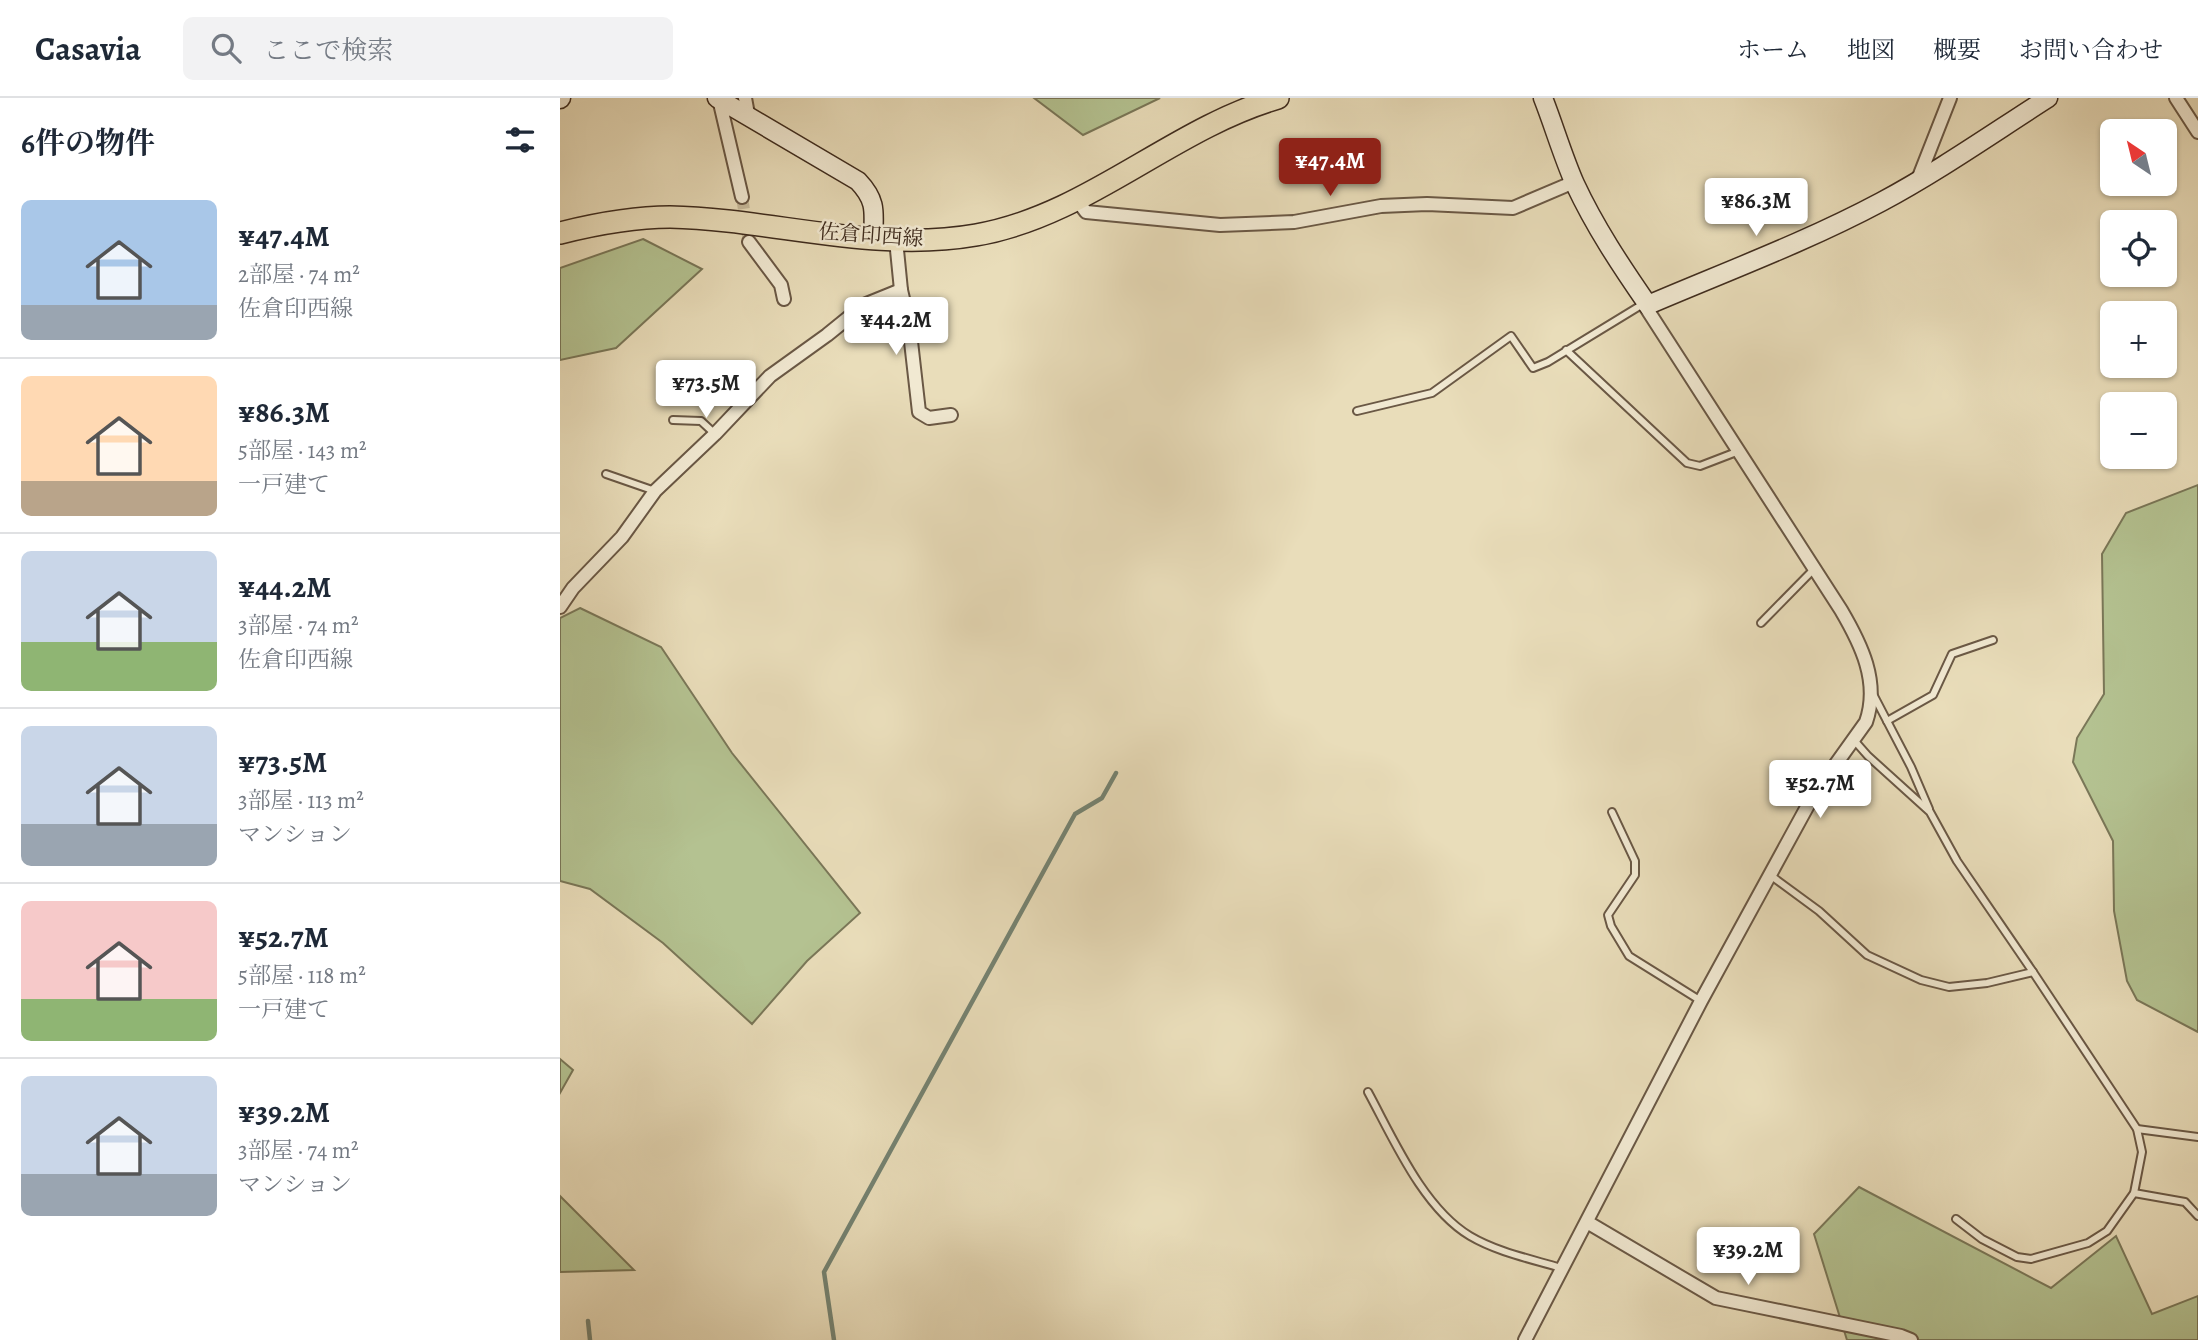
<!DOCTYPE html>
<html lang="ja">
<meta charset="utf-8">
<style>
body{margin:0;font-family:Alegreya,"Noto Serif JP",serif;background:#f2f2f3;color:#1f2937;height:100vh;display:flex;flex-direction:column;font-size:26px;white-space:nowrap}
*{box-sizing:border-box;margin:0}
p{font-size:23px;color:#747a83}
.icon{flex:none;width:38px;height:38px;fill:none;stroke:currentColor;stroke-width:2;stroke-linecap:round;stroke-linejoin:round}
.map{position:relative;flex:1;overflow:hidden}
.details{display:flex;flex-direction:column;background:#fff;width:560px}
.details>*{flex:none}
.needle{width:46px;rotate:325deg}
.controls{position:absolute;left:1540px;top:21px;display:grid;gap:14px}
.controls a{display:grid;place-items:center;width:77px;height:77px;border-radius:10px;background:#fff;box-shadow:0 2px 5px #0004;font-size:35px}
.price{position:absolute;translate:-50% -60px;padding:0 16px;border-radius:7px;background:#fff;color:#222;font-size:23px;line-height:46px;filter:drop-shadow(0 2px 4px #0008)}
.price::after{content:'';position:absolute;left:50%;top:42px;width:21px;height:16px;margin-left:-10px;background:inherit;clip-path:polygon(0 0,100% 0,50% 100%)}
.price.on{background:#8f2418;color:#fff}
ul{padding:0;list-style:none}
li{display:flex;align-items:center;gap:21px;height:175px;padding:0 21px}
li+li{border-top:2px solid #e0e1e3}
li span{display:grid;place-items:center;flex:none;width:196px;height:140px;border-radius:10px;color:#555}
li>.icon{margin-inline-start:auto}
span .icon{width:84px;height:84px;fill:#fffc;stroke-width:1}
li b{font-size:30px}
h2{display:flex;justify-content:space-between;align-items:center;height:84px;padding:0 21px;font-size:30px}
header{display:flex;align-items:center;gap:42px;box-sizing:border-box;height:98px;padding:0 35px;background:#fff;border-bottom:2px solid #e0e1e3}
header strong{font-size:33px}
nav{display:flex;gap:38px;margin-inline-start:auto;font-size:24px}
.search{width:490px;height:63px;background:#f2f2f3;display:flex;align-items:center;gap:18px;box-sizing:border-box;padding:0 24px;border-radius:10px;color:#747a83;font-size:26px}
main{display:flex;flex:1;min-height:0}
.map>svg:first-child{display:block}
.green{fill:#b4c291;stroke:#7a7758;stroke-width:2}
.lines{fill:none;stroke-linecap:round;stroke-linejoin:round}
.stream{stroke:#758372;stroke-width:4.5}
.street-tunnel{stroke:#c7ba9b;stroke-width:12;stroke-dasharray:12 6;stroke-linecap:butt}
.lane-casing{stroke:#6a5845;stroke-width:10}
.street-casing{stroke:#6a5845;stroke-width:16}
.secondary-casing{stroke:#3f2c1e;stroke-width:21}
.primary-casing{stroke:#3f2c1e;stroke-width:24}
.lane{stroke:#f1e9d2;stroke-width:6}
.street{stroke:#f1e9d2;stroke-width:12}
.secondary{stroke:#f1e9d2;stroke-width:18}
.primary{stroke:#e9ddba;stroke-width:21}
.labels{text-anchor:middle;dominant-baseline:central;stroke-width:5;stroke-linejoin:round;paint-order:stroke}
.street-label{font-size:21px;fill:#3f2c1e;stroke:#f1e9d2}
</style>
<header>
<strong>Casavia</strong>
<div class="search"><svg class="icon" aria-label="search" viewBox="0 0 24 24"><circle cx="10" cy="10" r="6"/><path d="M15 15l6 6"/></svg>ここで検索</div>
<nav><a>ホーム</a><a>地図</a><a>概要</a><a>お問い合わせ</a></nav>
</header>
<main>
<section class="details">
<h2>6件の物件<svg class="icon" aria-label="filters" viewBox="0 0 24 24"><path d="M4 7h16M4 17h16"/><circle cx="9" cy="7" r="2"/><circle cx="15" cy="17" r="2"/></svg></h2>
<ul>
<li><span style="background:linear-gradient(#a9c7e8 75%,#9aa5b1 0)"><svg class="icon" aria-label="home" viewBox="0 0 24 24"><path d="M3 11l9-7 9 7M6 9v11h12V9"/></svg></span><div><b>¥47.4M</b><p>2部屋 · 74 m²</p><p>佐倉印西線</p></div></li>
<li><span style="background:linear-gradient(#ffd9b3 75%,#b9a48a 0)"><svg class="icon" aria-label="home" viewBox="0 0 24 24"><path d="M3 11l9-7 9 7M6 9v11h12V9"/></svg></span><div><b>¥86.3M</b><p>5部屋 · 143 m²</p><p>一戸建て</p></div></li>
<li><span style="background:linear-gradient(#c9d6e8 65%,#8fb573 0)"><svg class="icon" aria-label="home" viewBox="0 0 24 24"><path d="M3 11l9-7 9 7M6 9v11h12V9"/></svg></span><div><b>¥44.2M</b><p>3部屋 · 74 m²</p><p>佐倉印西線</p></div></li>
<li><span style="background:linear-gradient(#c9d6e8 70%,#9aa5b1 0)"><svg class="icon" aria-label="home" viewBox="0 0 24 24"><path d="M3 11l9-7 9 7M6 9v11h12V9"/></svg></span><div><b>¥73.5M</b><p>3部屋 · 113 m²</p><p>マンション</p></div></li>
<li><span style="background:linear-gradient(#f6c9c9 70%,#8fb573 0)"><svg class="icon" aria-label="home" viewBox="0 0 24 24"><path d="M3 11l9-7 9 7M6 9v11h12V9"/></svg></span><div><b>¥52.7M</b><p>5部屋 · 118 m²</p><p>一戸建て</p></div></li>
<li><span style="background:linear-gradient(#c9d6e8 70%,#9aa5b1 0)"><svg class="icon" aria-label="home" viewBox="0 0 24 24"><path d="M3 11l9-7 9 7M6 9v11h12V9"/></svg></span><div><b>¥39.2M</b><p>3部屋 · 74 m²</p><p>マンション</p></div></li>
</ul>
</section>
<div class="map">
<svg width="1638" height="1242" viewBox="0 0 1638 1242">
<rect width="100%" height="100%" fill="#e9ddba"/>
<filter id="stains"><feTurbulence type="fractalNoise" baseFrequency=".00286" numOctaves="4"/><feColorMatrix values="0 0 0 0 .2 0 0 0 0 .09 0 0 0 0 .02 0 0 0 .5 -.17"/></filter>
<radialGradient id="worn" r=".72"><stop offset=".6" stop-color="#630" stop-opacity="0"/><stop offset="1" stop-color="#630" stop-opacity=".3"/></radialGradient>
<g class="green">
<path d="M474 0H600L523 37Z"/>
<path d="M83 141 142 171 56 250 0 262V170Z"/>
<path d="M1638 387V934L1577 902 1567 883 1554 813 1553 743 1513 664 1517 640 1544 596 1542 456 1566 415Z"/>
<path d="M20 510 101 549 172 655 300 815 247 863 192 926 103 845 30 791 0 783V520Z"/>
<path d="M0 961 13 972 0 995Z"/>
<path d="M1299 1089 1491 1190 1556 1138 1592 1216 1638 1198V1242H1287L1254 1136Z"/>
<path d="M0 1098 74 1172 0 1174Z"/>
</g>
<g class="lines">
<g class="stream">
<path d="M28 1223 30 1242"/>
<path d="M274 1242 264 1174 515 716 542 700 556 675"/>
</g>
<path class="street-tunnel" d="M182 99 189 144"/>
<g class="lane-casing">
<g id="lane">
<path d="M1006 252 1127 365 1140 368 1179 353"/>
<path d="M797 313 872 295 951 238 973 270 988 264 1083 206"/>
<path d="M113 322 141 323 155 336"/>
<path d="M46 376 95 393"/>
<path d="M1201 525 1254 471"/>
<path d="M1314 598 1351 669 1369 711"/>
<path d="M1327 623 1373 597 1392 556 1433 542"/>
<path d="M1293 641 1308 658 1370 714 1397 763 1473 874 1577 1031 1582 1054 1574 1095 1547 1133 1528 1145 1471 1161 1457 1159 1422 1141 1396 1121"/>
<path d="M1052 714 1075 763V777L1048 817 1051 828 1069 858 1141 903"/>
<path d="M1210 777 1259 813 1307 857 1361 882 1389 889 1427 885 1473 874"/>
<path d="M808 994C833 1040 863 1110 910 1138 937 1154 971 1161 1001 1170"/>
<path d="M1577 1031 1638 1039"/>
<path d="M1574 1095 1625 1104 1638 1118"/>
</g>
</g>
<g class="street-casing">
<g id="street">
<path d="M185 0 188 16"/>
<path d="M1616 0 1638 34"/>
<path d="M159 1 182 99"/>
<path d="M1357 84 1390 0"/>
<path d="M517 102 526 114 660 127 734 124 821 108 867 106 953 110 1014 84"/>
<path d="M336 142 341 192 349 226 359 314 369 320 391 317"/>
<path d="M189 144 221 187 224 201"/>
<path d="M0 509 13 490 62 439 95 393 155 336 210 278 267 237 304 207 341 192"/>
<path d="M1027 1124 1156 1200 1341 1238 1351 1242"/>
<path d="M965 1242 1141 903 1253 698 1306 624C1320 584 1301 546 1281 512L1085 208 1088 207"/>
</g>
</g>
<g class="secondary-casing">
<g id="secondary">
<path d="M157 0 298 83C317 103 314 114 313 140"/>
<path d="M983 0C994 28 1003 59 1015 86 1035 129 1061 168 1088 207 1165 174 1246 144 1321 104 1379 73 1433 35 1488 0"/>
<path d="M0 1 1 0"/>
</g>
</g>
<g class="primary-casing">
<path id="primary" d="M0 135C36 126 72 119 110 119 211 121 314 155 416 137 527 118 611 31 718 0"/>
</g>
<use href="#lane" class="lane"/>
<use href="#street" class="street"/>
<use href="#secondary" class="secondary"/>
<use href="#primary" class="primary"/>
</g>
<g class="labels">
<g class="street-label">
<text transform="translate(311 137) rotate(4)">佐倉印西線</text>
</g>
</g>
<rect width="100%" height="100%" filter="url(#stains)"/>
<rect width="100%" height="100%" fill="url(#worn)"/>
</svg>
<div class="controls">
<a><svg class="needle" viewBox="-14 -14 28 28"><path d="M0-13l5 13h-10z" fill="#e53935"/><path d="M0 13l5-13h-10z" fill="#747a83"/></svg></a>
<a><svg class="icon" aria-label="locate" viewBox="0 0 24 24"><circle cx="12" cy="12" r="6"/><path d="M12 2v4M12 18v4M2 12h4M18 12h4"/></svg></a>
<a>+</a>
<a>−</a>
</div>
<b class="price on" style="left:770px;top:100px">¥47.4M</b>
<b class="price" style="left:1196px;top:140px">¥86.3M</b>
<b class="price" style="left:336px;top:259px">¥44.2M</b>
<b class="price" style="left:146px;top:322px">¥73.5M</b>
<b class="price" style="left:1260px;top:722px">¥52.7M</b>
<b class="price" style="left:1188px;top:1189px">¥39.2M</b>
</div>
</main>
